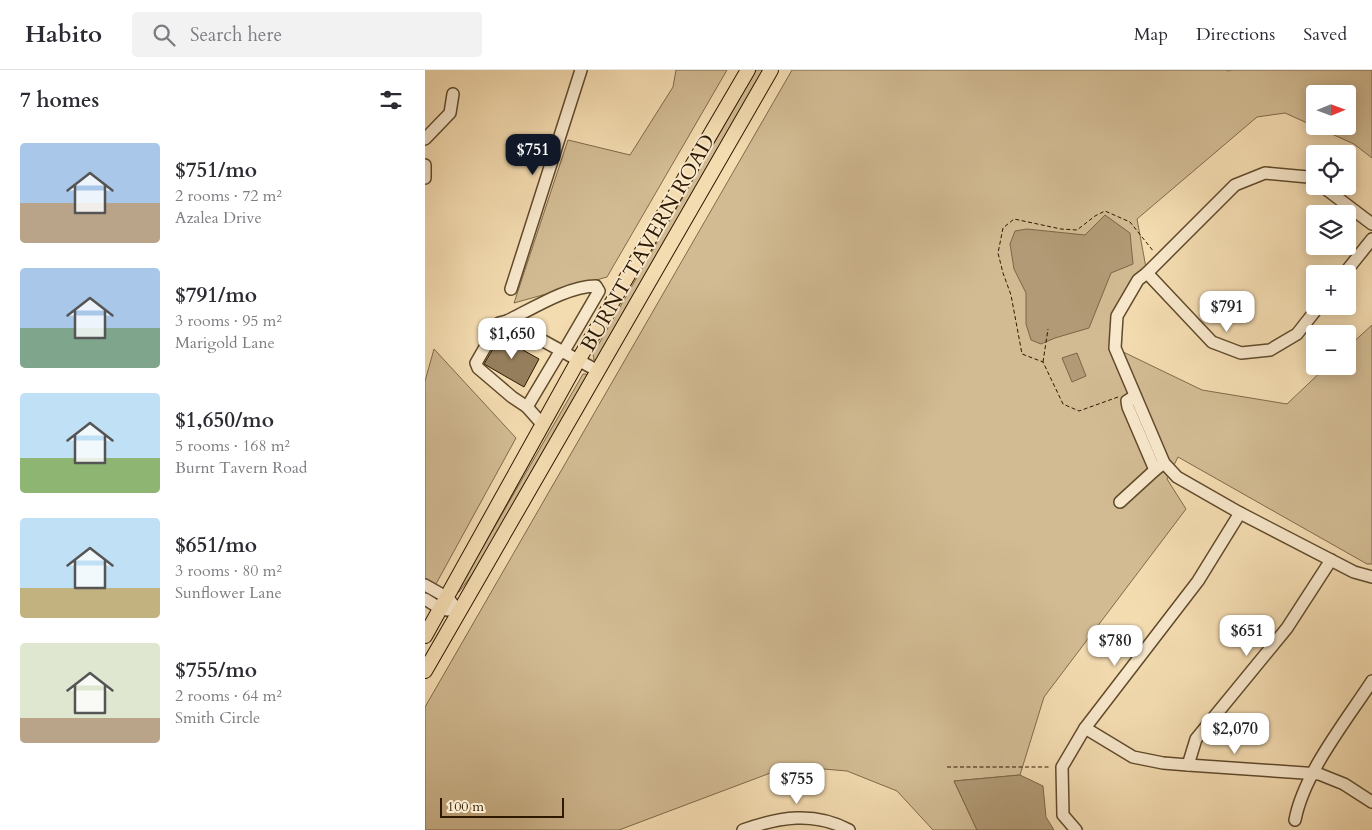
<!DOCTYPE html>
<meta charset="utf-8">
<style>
body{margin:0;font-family:Cardo,serif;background:#f2f2f3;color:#2b2b33;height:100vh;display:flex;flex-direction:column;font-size:19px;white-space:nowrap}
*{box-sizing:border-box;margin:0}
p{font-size:16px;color:#7c7c81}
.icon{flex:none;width:28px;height:28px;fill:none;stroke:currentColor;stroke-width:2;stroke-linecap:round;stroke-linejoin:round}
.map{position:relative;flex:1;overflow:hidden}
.sheet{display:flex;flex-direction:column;background:#fff;width:425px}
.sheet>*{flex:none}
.needle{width:32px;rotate:89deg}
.fabs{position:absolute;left:881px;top:15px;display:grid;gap:10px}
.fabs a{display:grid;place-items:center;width:50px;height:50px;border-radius:5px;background:#fff;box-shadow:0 2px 12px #0003;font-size:25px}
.scale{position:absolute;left:15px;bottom:12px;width:124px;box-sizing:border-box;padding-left:5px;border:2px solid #2e1900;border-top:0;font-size:14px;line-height:18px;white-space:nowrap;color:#2e1900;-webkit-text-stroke:4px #f8e8cc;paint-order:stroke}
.price{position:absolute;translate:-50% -42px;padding:0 11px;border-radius:10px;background:#fff;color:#222;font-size:16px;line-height:32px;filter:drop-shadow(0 1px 2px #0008)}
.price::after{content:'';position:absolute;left:50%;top:30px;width:15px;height:11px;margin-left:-8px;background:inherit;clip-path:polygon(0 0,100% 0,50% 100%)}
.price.selected{background:#111827;color:#fff}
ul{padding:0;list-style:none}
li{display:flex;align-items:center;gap:15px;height:125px;padding:0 20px}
li span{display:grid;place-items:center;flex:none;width:140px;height:100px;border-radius:5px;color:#555}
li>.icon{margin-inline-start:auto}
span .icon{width:60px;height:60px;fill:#fffc;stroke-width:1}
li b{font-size:21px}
h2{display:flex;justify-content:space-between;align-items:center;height:60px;padding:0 20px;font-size:21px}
header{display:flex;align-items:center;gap:30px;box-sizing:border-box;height:70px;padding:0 25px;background:#fff;border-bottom:1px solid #e1e1e2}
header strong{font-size:24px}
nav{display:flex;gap:28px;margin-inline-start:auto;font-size:18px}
.search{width:350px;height:45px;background:#f2f2f3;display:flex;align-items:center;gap:12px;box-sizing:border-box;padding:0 18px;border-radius:5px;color:#7c7c81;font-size:19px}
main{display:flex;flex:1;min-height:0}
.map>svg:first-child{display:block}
.green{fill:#d2bb93;stroke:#806a4a;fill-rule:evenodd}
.water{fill:#b19a75;stroke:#7d6646}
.building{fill:#957e5c;stroke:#2e1900}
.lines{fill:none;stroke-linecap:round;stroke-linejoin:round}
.minor-casing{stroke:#604a2c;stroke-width:14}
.major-casing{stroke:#2e1900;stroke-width:16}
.path{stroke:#2e1900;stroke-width:1;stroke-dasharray:4 2.5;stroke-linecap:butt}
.minor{stroke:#f8e8cc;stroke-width:11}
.major{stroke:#f4dcb1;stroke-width:14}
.labels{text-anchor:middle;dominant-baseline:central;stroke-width:4;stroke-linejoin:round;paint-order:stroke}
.street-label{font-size:21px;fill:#2e1900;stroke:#f8e8cc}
</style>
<header>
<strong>Habito</strong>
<div class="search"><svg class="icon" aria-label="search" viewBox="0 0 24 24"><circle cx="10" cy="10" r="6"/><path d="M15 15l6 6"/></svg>Search here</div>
<nav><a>Map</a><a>Directions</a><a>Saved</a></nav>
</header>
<main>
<section class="sheet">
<h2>7 homes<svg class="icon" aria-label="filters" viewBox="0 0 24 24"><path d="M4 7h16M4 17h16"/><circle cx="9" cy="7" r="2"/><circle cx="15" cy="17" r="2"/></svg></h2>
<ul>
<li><span style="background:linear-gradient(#a9c7e8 60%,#b9a48a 0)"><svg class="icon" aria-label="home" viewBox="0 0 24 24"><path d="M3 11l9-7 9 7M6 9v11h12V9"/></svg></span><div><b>$751/mo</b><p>2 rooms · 72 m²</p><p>Azalea Drive</p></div></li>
<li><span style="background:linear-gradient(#a9c7e8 60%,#7fa58c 0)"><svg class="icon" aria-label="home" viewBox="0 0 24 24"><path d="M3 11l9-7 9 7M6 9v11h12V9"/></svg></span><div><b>$791/mo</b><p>3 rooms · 95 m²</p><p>Marigold Lane</p></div></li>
<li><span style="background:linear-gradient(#bfe0f5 65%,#8fb573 0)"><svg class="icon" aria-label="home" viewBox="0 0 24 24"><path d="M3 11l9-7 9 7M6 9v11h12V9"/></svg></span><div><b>$1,650/mo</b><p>5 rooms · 168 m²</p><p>Burnt Tavern Road</p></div></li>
<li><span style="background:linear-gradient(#bfe0f5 70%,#c2b280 0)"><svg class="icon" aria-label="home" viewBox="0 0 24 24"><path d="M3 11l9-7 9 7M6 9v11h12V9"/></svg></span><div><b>$651/mo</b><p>3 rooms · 80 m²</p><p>Sunflower Lane</p></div></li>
<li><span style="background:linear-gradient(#dfe7d0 75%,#b9a48a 0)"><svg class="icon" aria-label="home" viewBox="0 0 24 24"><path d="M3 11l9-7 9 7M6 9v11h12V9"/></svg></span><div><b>$755/mo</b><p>2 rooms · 64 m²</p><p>Smith Circle</p></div></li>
</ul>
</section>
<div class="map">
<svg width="947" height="760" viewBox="0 0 947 760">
<rect width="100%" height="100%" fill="#f4dcb1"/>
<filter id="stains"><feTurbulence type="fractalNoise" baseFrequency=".004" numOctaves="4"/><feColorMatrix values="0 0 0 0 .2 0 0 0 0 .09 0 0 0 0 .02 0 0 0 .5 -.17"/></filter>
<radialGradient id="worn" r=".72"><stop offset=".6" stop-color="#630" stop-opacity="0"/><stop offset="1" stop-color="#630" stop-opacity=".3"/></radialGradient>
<g class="green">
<path d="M251 0H302L182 207 89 233 143 70 205 85 248 17Z"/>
<path d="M331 0H341L172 290H169L168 284Z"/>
<path d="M367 0H801L803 1 807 0H947V88L929 74 860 43 832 47 712 149 722 203 692 246 690 278 777 320 862 334 902 296H922L923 277 947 255V494H942L753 387 742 409 761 439 619 627 595 705 529 711 552 760H508L472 721 422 701 364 696 194 760H0V637ZM890 24H922V56H890Z"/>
<path d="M9 279 91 368 0 534V311Z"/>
<path d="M158 304H161L163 306 61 486 34 522H32Z"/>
</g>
<g class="water">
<path d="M680 145 705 163 708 194 686 203 664 258 630 268 616 274 606 270 601 254V223L589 199 585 174 590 161 602 159 660 165Z"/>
<path d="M652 283 661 306 647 312 637 288Z"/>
<path d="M595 705 618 716 621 747 629 760H552L529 711Z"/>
</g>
<path class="building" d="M78 262 101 275 98 280 114 289 99 317 59 294Z"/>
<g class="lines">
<g class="minor-casing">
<g id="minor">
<path d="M0 69 25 43 28 24"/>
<path d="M0 95V108"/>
<path d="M890 111 883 107 840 103 810 115 722 203 713 210 692 246 690 278 739 393 752 407 815 443 929 502 947 507"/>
<path d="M897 116 947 154"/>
<path d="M722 203 787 272 816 283 845 280 872 264 894 236"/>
<path d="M919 204 947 169"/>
<path d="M86 219 156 0"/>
<path d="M82 251C107 239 143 216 171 216L174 221 139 281 133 285 102 337"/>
<path d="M710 326 702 331 703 337 730 400 739 393"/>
<path d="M118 355 102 337 87 327 53 298 51 293 74 253 82 251 173 301"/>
<path d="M695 432 730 400"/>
<path d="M0 515 23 528 34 542"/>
<path d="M0 529 16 539 23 540"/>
<path d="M660 658 708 687 738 693 763 695 894 704 919 714 947 732"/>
<path d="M763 695 771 669 862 558 906 490"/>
<path d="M870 750C879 703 921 651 947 611"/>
<path d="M318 760C354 747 389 741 424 760"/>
<path d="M651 760 638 745 637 697 660 658 773 511 815 443"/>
</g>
</g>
<g class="major-casing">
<g id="major">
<path d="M0 566 154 289 323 0"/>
<path d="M0 601 346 0"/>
</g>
</g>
<g class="path">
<path d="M618 292 623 259"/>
<path d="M693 327 654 341 638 334 618 292 597 284 586 225 578 203 573 183 578 158 589 149 636 159 652 160 670 146 680 141 705 152 729 182"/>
<path d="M522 697H626"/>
</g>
<use href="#minor" class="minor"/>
<use href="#major" class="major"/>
</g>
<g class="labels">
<g class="street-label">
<text transform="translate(223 173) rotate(-60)">BURNT TAVERN ROAD</text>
</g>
</g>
<rect width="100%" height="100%" filter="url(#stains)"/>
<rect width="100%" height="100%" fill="url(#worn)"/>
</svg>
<div class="fabs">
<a><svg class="needle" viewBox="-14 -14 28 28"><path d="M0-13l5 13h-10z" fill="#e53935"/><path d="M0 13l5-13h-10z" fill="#7c7c81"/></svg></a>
<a><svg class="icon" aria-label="locate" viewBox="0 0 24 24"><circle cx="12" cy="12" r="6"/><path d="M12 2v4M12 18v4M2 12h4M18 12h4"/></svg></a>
<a><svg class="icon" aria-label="layers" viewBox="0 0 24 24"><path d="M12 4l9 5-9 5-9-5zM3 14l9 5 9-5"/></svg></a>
<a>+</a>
<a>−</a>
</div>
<div class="scale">100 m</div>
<b class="price selected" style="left:108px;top:106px">$751</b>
<b class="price" style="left:802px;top:263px">$791</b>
<b class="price" style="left:87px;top:290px">$1,650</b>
<b class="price" style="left:822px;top:587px">$651</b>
<b class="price" style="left:690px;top:597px">$780</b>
<b class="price" style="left:810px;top:685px">$2,070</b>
<b class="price" style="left:372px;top:735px">$755</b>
</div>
</main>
